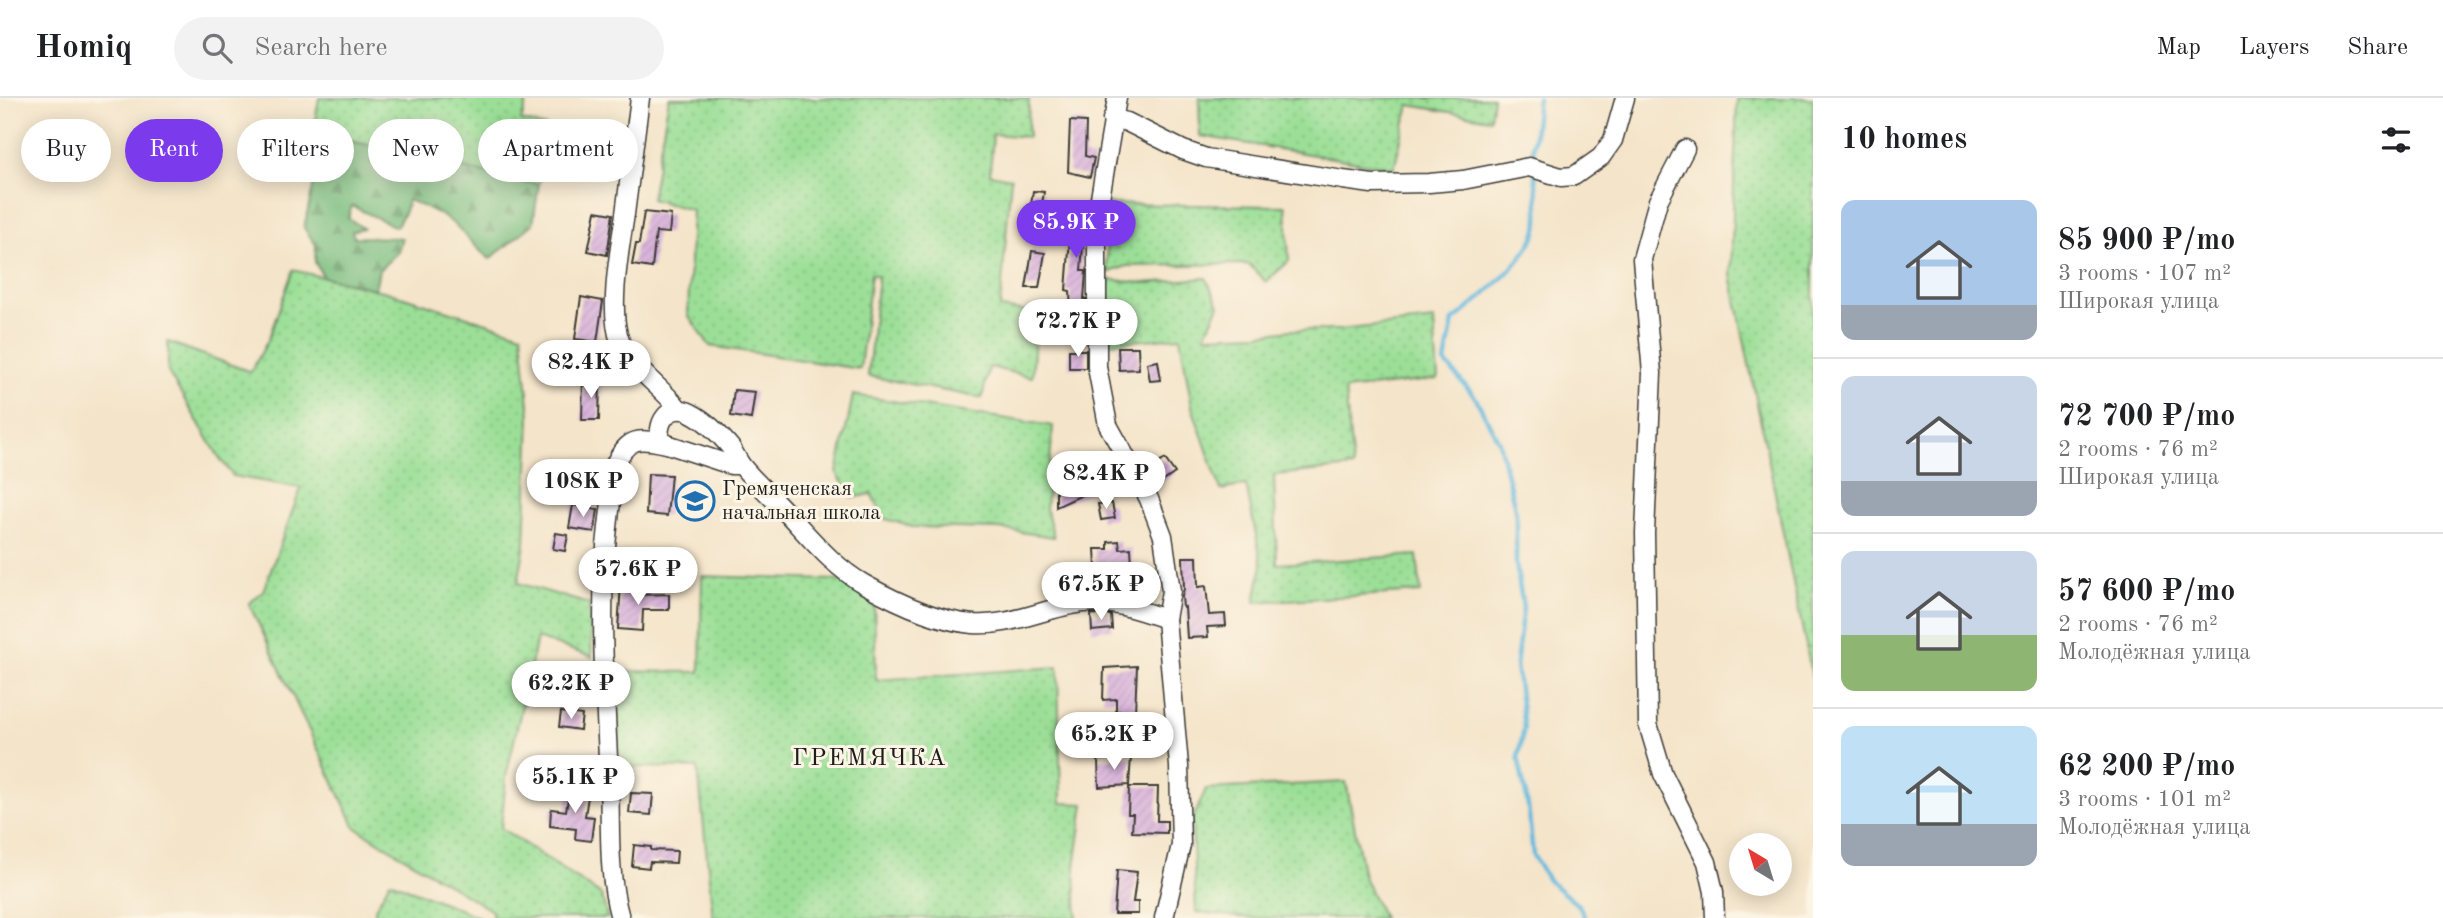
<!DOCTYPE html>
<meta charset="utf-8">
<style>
body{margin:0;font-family:"Old Standard TT",serif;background:#f2f2f2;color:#202124;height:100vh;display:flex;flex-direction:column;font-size:26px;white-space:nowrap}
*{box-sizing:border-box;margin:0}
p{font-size:23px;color:#757577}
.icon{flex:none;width:38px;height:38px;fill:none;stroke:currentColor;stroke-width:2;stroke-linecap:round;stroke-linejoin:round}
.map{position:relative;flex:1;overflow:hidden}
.details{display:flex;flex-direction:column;background:#fff;width:630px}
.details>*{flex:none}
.top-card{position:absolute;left:21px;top:21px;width:665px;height:63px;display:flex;gap:14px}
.needle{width:46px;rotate:322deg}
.buttons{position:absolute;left:1729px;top:735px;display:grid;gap:14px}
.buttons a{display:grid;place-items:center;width:63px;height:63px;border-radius:50%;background:#fff;box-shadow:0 4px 18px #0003;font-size:35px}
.price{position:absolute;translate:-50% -60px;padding:0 16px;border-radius:24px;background:#fff;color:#222;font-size:23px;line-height:46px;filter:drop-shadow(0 2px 4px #0008)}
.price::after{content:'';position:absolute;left:50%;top:42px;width:21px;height:16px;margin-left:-10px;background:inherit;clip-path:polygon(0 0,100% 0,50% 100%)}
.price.active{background:#7c3aed;color:#fff}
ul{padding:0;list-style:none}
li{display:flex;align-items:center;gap:21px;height:175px;padding:0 28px}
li+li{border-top:2px solid #e0e0e0}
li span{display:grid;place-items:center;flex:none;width:196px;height:140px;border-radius:14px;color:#555}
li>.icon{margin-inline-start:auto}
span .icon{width:84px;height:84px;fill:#fffc;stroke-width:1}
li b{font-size:30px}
h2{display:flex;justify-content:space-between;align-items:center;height:84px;padding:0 28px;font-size:30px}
.tag{padding:0 24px;border-radius:32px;background:#fff;box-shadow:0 4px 18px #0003;font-size:24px;line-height:63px}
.tag.active{background:#7c3aed;color:#fff}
header{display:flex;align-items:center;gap:42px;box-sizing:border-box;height:98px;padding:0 35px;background:#fff;border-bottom:2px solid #e0e0e0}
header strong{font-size:33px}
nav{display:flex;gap:38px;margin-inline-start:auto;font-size:24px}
.search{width:490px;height:63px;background:#f2f2f2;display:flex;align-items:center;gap:18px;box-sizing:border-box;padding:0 24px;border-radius:38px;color:#757577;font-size:26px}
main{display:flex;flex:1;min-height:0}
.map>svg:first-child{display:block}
.grass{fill:url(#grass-dots);stroke:#5c7e5a;stroke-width:2}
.forest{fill:url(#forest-firs);stroke:#4c6d4e;stroke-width:2}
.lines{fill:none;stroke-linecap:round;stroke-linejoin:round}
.stream{stroke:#60b8dd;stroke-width:4.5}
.building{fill:url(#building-hatch)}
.street-casing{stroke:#3c3a36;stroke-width:21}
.street{stroke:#fff;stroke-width:18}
.labels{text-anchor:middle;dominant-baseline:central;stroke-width:6;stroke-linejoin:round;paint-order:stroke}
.poi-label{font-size:21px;fill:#1c1c1c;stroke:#fcf5e5;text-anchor:start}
.quarter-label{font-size:24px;letter-spacing:2px;fill:#1c1c1c;stroke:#fcf5e5}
</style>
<header>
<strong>Homiq</strong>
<div class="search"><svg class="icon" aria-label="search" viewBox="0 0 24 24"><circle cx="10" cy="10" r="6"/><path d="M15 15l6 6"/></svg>Search here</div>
<nav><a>Map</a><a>Layers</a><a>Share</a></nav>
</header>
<main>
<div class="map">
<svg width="1813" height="820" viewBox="0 0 1813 820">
<defs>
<pattern id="grass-dots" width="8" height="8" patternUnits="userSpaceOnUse" patternTransform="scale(1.75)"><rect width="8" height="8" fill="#9bdf97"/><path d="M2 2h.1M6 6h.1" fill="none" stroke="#85bf82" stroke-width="1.8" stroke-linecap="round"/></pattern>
<pattern id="forest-firs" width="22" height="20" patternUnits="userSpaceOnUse" patternTransform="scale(1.75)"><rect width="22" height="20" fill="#7cbe80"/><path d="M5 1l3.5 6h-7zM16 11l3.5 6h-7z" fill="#659a68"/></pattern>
<pattern id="building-hatch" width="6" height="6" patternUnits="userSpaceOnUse" patternTransform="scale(1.75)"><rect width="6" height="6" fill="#d7afdb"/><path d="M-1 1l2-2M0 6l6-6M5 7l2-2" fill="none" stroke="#b896bb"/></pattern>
</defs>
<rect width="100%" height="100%" fill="#fcf5e5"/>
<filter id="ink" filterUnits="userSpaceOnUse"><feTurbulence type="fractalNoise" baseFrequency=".0143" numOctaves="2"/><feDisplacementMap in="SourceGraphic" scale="14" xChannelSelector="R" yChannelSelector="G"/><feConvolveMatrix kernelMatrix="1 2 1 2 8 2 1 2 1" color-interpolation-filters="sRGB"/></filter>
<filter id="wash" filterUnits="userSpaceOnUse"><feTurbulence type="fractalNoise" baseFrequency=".00686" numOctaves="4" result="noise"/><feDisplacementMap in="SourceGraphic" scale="28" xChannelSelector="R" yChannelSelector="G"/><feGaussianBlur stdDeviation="1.57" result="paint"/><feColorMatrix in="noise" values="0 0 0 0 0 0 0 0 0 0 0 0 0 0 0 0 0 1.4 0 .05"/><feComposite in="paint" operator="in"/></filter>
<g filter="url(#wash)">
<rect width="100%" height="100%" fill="#f4e4c9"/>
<g class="grass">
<path d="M319 0H528L521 23 547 29 539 86 523 84 313 34Z"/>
<path d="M669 0H1029L1028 39 993 36 990 76 1011 80 1000 210 1037 215 1032 279 989 269 982 300 868 278 878 178 871 176 860 271 710 248 688 217 692 112 651 101Z"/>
<path d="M1199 0H1493L1490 21 1409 7 1394 70 1200 38Z"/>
<path d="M1737 0H1813V583L1731 177Z"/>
<path d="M1106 106 1286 108 1289 163 1266 184 1249 166 1127 168 1107 175Z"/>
<path d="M293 172 391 195 522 236 530 318 525 446 518 485 589 506 592 559 537 540 506 679 501 730 601 797 608 820H492V813L355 729 249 506 263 493 301 390 233 378 219 359 168 274V244L251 274 268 242Z"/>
<path d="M1206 180 1219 207 1205 238 1259 236 1290 232H1338L1434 222 1438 281 1345 292 1353 369 1274 377 1277 466 1417 457 1421 494 1255 504 1262 467 1246 387 1221 392 1192 309 1180 239 1109 245 1107 181 1144 185Z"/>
<path d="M853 297 1053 328 1046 411 1054 439 999 431 913 429 885 421 871 396 852 400 837 375Z"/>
<path d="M702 478 833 482 856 487 874 500 876 582 1058 569 1061 705 1084 706 1075 769 1077 820H713L698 670 620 669 616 573 700 574Z"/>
<path d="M1346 684 1364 779 1383 820H1250L1196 814 1192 723 1206 691Z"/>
<path d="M390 783 481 820H376L375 811Z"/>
</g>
<path class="forest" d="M343 41 523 84 539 86 533 126 490 161C477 152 469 140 457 129 443 116 425 109 408 102L405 113 396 129 352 108 348 120 363 130 352 133 354 139 402 140 398 154 379 172 375 191 323 179 315 164 316 147 304 130 320 56 334 52Z"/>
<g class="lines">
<g class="stream">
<path d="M1534 65 1533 49 1538 0"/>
<path d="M1535 74C1536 89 1541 122 1536 135 1523 166 1479 202 1453 223L1445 264 1475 299 1499 344 1516 415V466L1523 510 1516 567 1524 630 1518 659 1528 708 1533 757 1548 782 1579 808 1585 820"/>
</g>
</g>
<g id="blocks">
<g class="building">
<path d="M1070 23 1086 24 1085 58 1094 60 1090 79 1068 74Z"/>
<path d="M601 50 621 52 619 70 599 67Z"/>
<path d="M1033 93 1044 94 1042 106 1045 107 1038 136 1027 134Z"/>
<path d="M1067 108H1086L1081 173H1086L1084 201H1086V217H1071L1070 193 1066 192 1071 127H1066Z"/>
<path d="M596 113 613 116 607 157 588 153Z"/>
<path d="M644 114 671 117 669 135 656 134 652 170 632 167 636 146H639Z"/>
<path d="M1032 153 1045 155 1039 190H1026Z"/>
<path d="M581 199 603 203 597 244 575 241Z"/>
<path d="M1118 249H1138L1139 271 1119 272Z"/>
<rect x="1069" y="252" width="17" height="18"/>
<path d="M1158 263 1161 282 1150 283 1147 265Z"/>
<path d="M583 281 600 282 599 322H582Z"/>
<path d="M734 292 755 294 751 321 731 318Z"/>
<path d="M1089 360 1102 388 1056 409V391H1079L1069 369Z"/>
<path d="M1165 361 1175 375 1162 384 1152 370Z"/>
<path d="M648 376 671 377 667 418 646 416Z"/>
<path d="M1112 405 1115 420 1101 422 1098 406Z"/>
<path d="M573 407 598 412 594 434 569 430Z"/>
<path d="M556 435 568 437 565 453 553 451Z"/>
<path d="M1119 443 1120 451 1131 450 1132 467 1096 469 1095 451H1108V444Z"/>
<path d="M1183 459H1197L1198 489 1206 488 1209 517 1225 516 1226 528 1207 529 1208 539 1187 540 1185 509 1183 510 1182 498 1184 491Z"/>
<path d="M621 486H637V497L669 496V512H643L642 533 618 531Z"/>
<path d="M1091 516 1111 517 1112 531 1092 533Z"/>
<path d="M1137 568 1135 614 1116 613V601L1103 602 1104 570Z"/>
<path d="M561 614 582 617 580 632 559 629Z"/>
<path d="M1131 659 1129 687 1099 689 1098 662Z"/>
<path d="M570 689 589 692 585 718 594 719 591 743 575 741 576 731 550 728 551 711 566 713Z"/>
<path d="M1129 689H1158L1157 723H1167V735L1132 734 1133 716H1128Z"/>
<path d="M631 695 653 696 651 717 629 715Z"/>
<path d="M634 747 651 749V752L677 753 676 765 650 764 649 770 632 768Z"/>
<path d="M1117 772 1137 774 1133 804H1138V816H1114Z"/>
</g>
</g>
</g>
<g filter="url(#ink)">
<use href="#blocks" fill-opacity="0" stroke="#3c3a36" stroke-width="2"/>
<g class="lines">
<g class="street-casing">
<g id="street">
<path d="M640 0C635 39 630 78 625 116 620 150 608 212 620 243 631 270 661 288 679 311"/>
<path d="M1117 0 1097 118V269L1108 327 1149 401 1163 438 1171 493 1166 521 1179 668 1181 747 1164 820"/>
<path d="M1112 21 1127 24 1183 52 1206 60 1343 82 1372 86 1429 85 1463 82 1529 69 1561 79 1574 78 1601 59 1613 42 1625 0"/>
<path d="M1685 51 1658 103 1642 161 1652 275 1645 435 1648 626 1663 676 1707 764 1714 794 1715 820"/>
<path d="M741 367H731L667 346 660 341C657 322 671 304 691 315 705 322 721 338 731 350 735 356 738 363 742 368 754 383 769 396 782 410 808 437 832 468 864 486 896 504 936 523 973 526 1011 529 1046 509 1083 505 1111 502 1139 512 1166 521"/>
<path d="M620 820C607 774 611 729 609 682 606 612 601 542 604 473 606 437 612 402 615 366 629 338 639 340 667 346"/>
</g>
</g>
<use href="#street" class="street"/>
</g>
</g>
<defs>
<g id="school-ring" transform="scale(2.0125)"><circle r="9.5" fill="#fcf5e5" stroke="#1f6fb2" stroke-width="1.5"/><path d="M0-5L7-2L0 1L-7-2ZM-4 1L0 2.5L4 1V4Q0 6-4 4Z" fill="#1f6fb2"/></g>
</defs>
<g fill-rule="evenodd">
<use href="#school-ring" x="695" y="403"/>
</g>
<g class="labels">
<g class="poi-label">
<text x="722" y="391">Гремяченская<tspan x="722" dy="24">начальная школа</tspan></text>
</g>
<g class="quarter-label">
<text x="870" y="661">ГРЕМЯЧКА</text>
</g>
</g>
</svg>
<div class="buttons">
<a><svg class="needle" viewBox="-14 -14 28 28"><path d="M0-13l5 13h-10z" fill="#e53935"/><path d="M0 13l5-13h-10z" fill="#757577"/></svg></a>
</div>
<b class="price active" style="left:1076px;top:162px">85.9K ₽</b>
<b class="price" style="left:1078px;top:261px">72.7K ₽</b>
<b class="price" style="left:591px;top:302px">82.4K ₽</b>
<b class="price" style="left:1106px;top:413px">82.4K ₽</b>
<b class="price" style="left:583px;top:421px">108K ₽</b>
<b class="price" style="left:638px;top:509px">57.6K ₽</b>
<b class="price" style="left:1101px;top:524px">67.5K ₽</b>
<b class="price" style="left:571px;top:623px">62.2K ₽</b>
<b class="price" style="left:1114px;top:674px">65.2K ₽</b>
<b class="price" style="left:575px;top:717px">55.1K ₽</b>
<div class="top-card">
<a class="tag">Buy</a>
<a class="tag active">Rent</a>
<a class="tag">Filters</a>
<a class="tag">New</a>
<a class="tag">Apartment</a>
</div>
</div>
<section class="details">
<h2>10 homes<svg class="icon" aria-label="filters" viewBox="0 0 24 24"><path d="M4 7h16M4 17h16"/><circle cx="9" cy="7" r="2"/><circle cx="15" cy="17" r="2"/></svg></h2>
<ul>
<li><span style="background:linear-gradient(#a9c7e8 75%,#9aa5b1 0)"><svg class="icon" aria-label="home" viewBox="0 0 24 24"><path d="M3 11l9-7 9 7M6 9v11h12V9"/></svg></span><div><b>85 900 ₽/mo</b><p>3 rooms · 107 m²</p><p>Широкая улица</p></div></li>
<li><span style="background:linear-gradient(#c9d6e8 75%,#9aa5b1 0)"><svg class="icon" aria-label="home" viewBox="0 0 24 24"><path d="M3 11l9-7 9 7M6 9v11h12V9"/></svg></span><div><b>72 700 ₽/mo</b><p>2 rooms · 76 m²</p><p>Широкая улица</p></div></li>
<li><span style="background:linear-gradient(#c9d6e8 60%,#8fb573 0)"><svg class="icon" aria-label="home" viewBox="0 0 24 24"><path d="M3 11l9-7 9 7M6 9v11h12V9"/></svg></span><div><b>57 600 ₽/mo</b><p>2 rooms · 76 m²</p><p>Молодёжная улица</p></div></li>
<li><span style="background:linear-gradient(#bfe0f5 70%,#9aa5b1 0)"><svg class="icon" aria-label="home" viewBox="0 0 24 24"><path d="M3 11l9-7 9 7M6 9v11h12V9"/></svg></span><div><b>62 200 ₽/mo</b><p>3 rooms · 101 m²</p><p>Молодёжная улица</p></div></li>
</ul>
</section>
</main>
